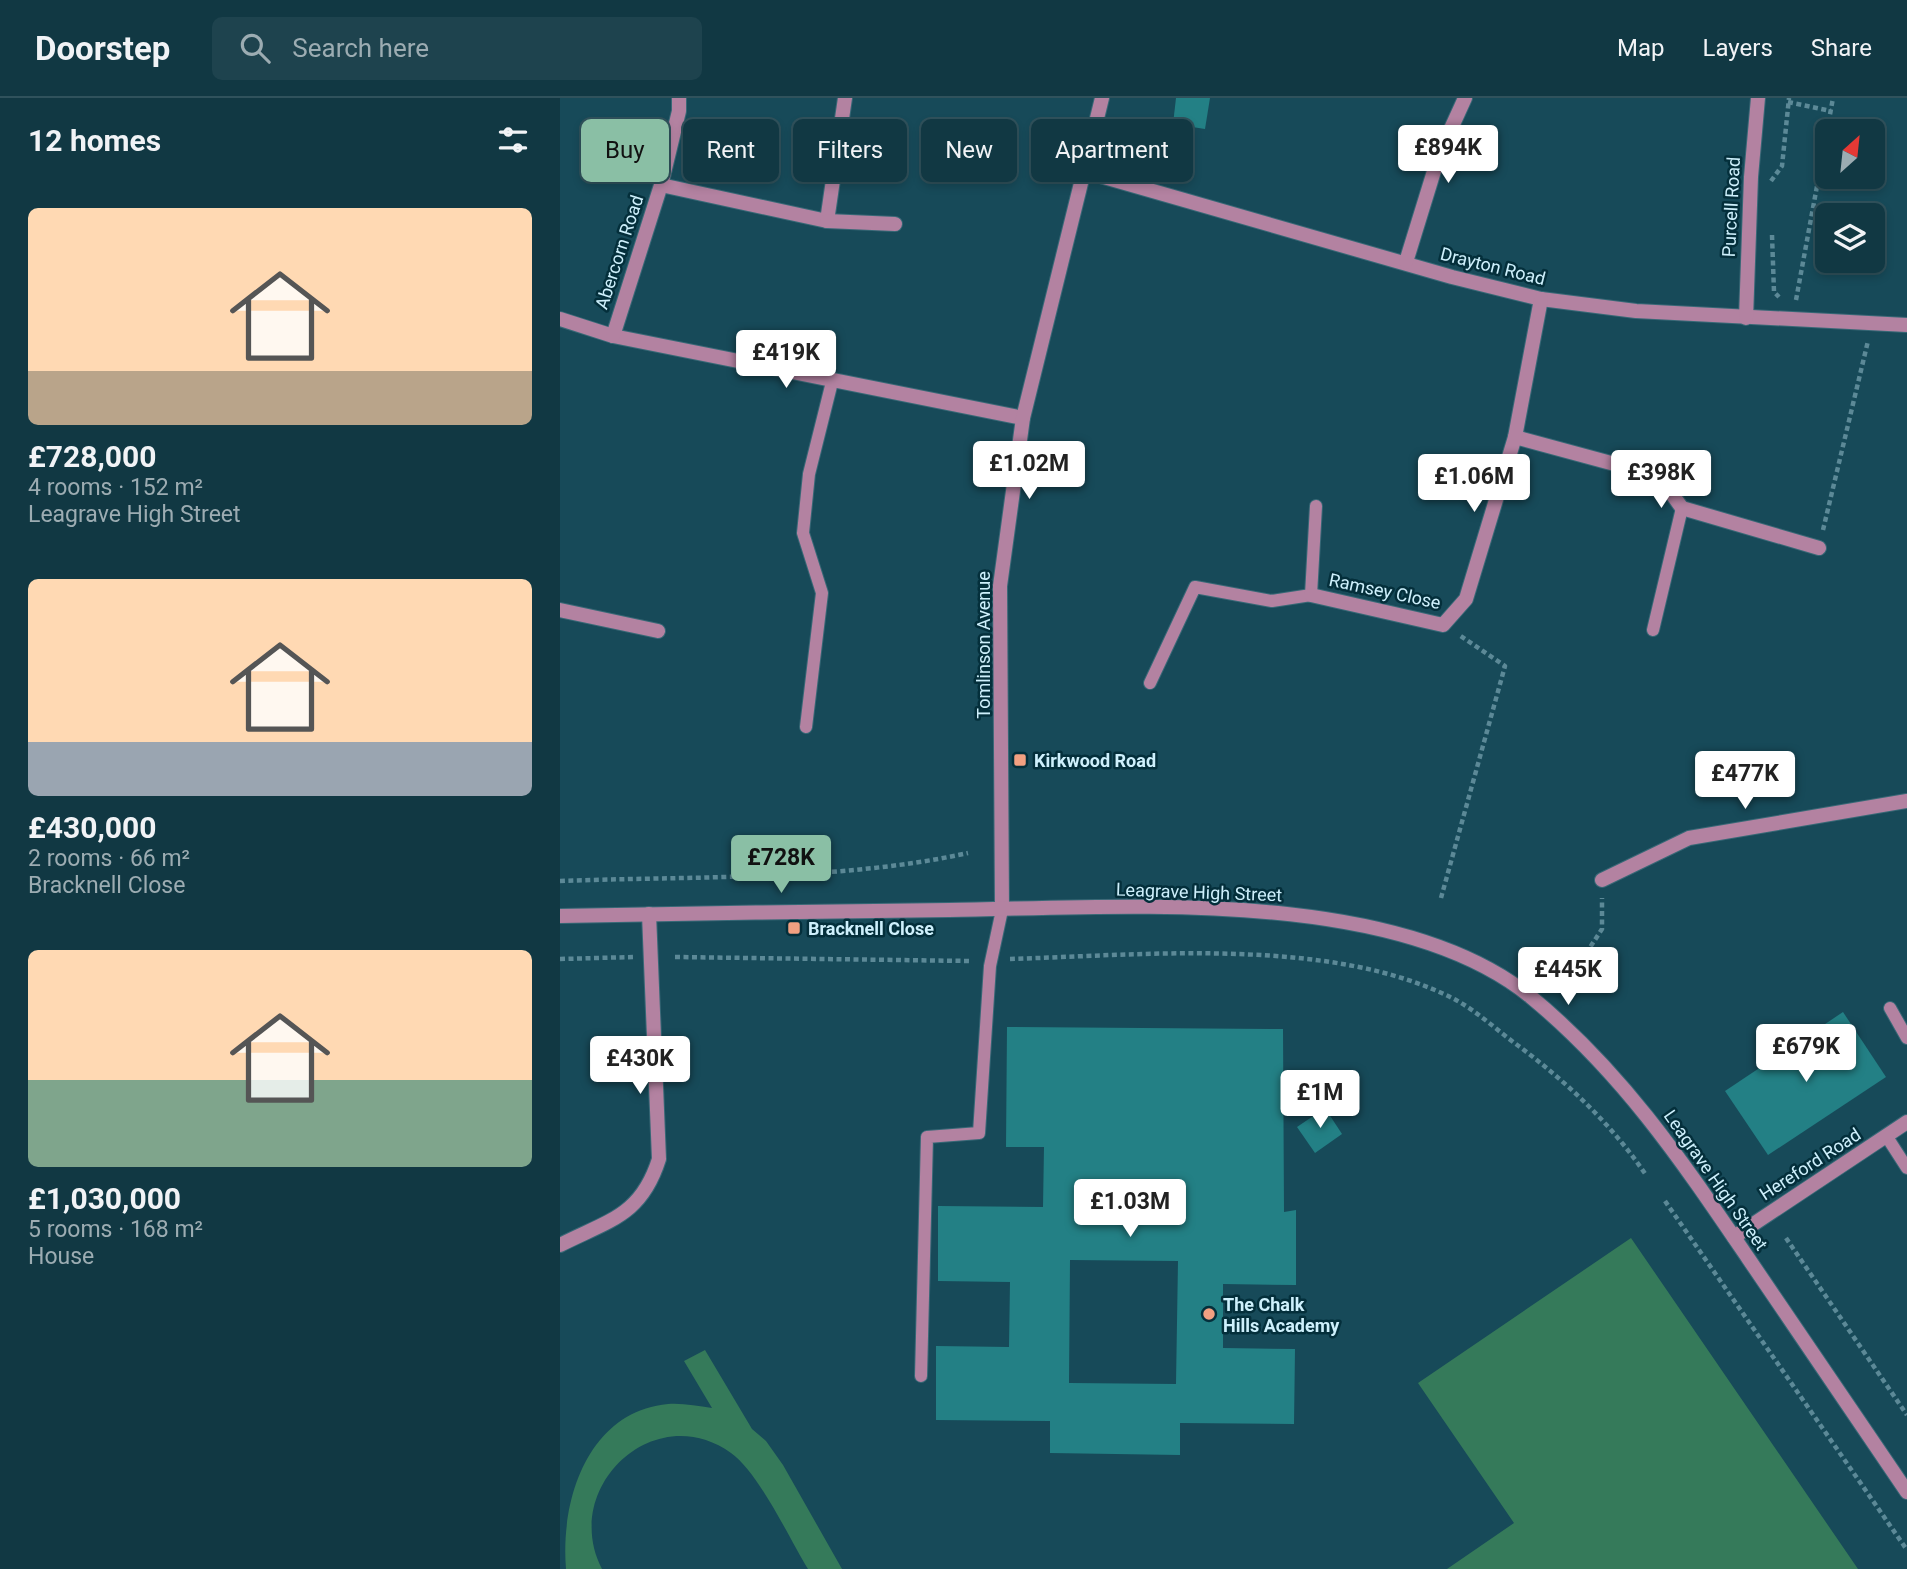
<!DOCTYPE html>
<meta charset="utf-8">
<style>
body{margin:0;font-family:Roboto,sans-serif;background:#1e434e;color:#f1f3f6;height:100vh;display:flex;flex-direction:column;font-size:26px;white-space:nowrap}
*{box-sizing:border-box;margin:0}
p{font-size:23px;color:#9cacb2}
.icon{flex:none;width:38px;height:38px;fill:none;stroke:currentColor;stroke-width:2;stroke-linecap:round;stroke-linejoin:round}
.map{position:relative;flex:1;overflow:hidden}
.drawer{display:flex;flex-direction:column;background:#113843;width:560px}
.drawer>*{flex:none}
.guide{position:absolute;left:21px;top:21px;width:665px;height:63px;display:flex;gap:14px}
.needle{width:46px;rotate:27deg}
.fabs{position:absolute;left:1255px;top:21px;display:grid;gap:14px}
.fabs a{display:grid;place-items:center;width:70px;height:70px;border-radius:10px;background:#113843;box-shadow:0 4px 10px #0003,0 0 0 2px #30525c;font-size:35px}
.price{position:absolute;translate:-50% -60px;padding:0 16px;border-radius:7px;background:#fff;color:#222;font-size:23px;line-height:46px;filter:drop-shadow(0 2px 4px #0008)}
.price::after{content:'';position:absolute;left:50%;top:42px;width:21px;height:16px;margin-left:-10px;background:inherit;clip-path:polygon(0 0,100% 0,50% 100%)}
.price.active{background:#8abfa5;color:#111}
ul{padding:0;list-style:none}
li{display:grid;align-content:center;gap:14px;height:371px;padding:0 28px}
li span{display:grid;place-items:center;height:217px;border-radius:10px;color:#555}
li>.icon{margin-inline-start:auto}
span .icon{width:126px;height:126px;fill:#fffc;stroke-width:1}
li b{font-size:30px}
h2{display:flex;justify-content:space-between;align-items:center;height:84px;padding:0 28px;font-size:30px}
.chip{padding:0 24px;border-radius:10px;background:#113843;box-shadow:0 4px 10px #0003,0 0 0 2px #30525c;font-size:24px;line-height:63px}
.chip.active{background:#8abfa5;color:#111}
header{display:flex;align-items:center;gap:42px;box-sizing:border-box;height:98px;padding:0 35px;background:#113843;border-bottom:2px solid #30525c}
header strong{font-size:33px}
nav{display:flex;gap:38px;margin-inline-start:auto;font-size:24px}
.search{width:490px;height:63px;background:#1e434e;display:flex;align-items:center;gap:18px;box-sizing:border-box;padding:0 24px;border-radius:10px;color:#9cacb2;font-size:26px}
main{display:flex;flex:1;min-height:0}
.map>svg:first-child{display:block}
.green{fill:#357a5a}
.building{fill:#238085;fill-rule:evenodd}
.lines{fill:none;stroke-linecap:round;stroke-linejoin:round}
.service-casing{stroke:#386876;stroke-width:14}
.minor-casing{stroke:#386876;stroke-width:16}
.tertiary-casing{stroke:#386876;stroke-width:16}
.path{stroke:#5c8997;stroke-width:4.5;stroke-dasharray:5 3.5;stroke-linecap:butt}
.service{stroke:#b382a1;stroke-width:12}
.minor{stroke:#b382a1;stroke-width:14}
.tertiary{stroke:#b382a1;stroke-width:14}
.poi-dot{fill:#f2a081;stroke:#042f3b;stroke-width:2.5}
.labels{text-anchor:middle;dominant-baseline:central;stroke-width:5;stroke-linejoin:round;paint-order:stroke}
.street-label{font-size:18px;fill:#cef0fc;stroke:#042f3b}
.poi-label{font-size:18px;font-weight:bold;fill:#cef0fc;stroke:#042f3b;text-anchor:start}
</style>
<header>
<strong>Doorstep</strong>
<div class="search"><svg class="icon" aria-label="search" viewBox="0 0 24 24"><circle cx="10" cy="10" r="6"/><path d="M15 15l6 6"/></svg>Search here</div>
<nav><a>Map</a><a>Layers</a><a>Share</a></nav>
</header>
<main>
<section class="drawer">
<h2>12 homes<svg class="icon" aria-label="filters" viewBox="0 0 24 24"><path d="M4 7h16M4 17h16"/><circle cx="9" cy="7" r="2"/><circle cx="15" cy="17" r="2"/></svg></h2>
<ul>
<li><span style="background:linear-gradient(#ffd9b3 75%,#b9a48a 0)"><svg class="icon" aria-label="home" viewBox="0 0 24 24"><path d="M3 11l9-7 9 7M6 9v11h12V9"/></svg></span><div><b>£728,000</b><p>4 rooms · 152 m²</p><p>Leagrave High Street</p></div></li>
<li><span style="background:linear-gradient(#ffd9b3 75%,#9aa5b1 0)"><svg class="icon" aria-label="home" viewBox="0 0 24 24"><path d="M3 11l9-7 9 7M6 9v11h12V9"/></svg></span><div><b>£430,000</b><p>2 rooms · 66 m²</p><p>Bracknell Close</p></div></li>
<li><span style="background:linear-gradient(#ffd9b3 60%,#7fa58c 0)"><svg class="icon" aria-label="home" viewBox="0 0 24 24"><path d="M3 11l9-7 9 7M6 9v11h12V9"/></svg></span><div><b>£1,030,000</b><p>5 rooms · 168 m²</p><p>House</p></div></li>
</ul>
</section>
<div class="map">
<svg width="1347" height="1471" viewBox="0 0 1347 1471">
<rect width="100%" height="100%" fill="#174a59"/>
<g class="green">
<path d="M1071 1140 1298 1471H887L954 1425 858 1285Z"/>
<path d="M145 1252 192 1331 206 1343 223 1367 282 1471H248C229 1440 199 1375 171 1355 94 1300 0 1390 42 1471H6C0 1399 30 1313 108 1306 123 1305 137 1308 152 1310L124 1263Z"/>
</g>
<g class="building">
<path d="M616 0H650L645 31 613 26Z"/>
<path d="M1283 914 1326 979 1208 1057 1165 993Z"/>
<path d="M447 929 723 931 724 1114 736 1112V1187L663 1186V1250L735 1251 734 1326 620 1325V1357L490 1355V1323L376 1322V1248L449 1249 450 1184 378 1183V1108L483 1109 484 1049H446ZM510 1162 618 1163 616 1286 509 1285Z"/>
<path d="M765 1010 782 1036 755 1055 737 1029Z"/>
</g>
<g class="lines">
<g class="service-casing">
<g id="service">
<path d="M1093 532 1122 410"/>
<path d="M590 585 635 489 712 503 751 497 756 408"/>
<path d="M246 629 262 495 243 435 249 376 272 284"/>
<path d="M1330 910 1347 940"/>
<path d="M1327 1039 1347 1070"/>
<path d="M361 1278 367 1039 419 1035 430 868 442 812"/>
</g>
</g>
<g class="minor-casing">
<g id="minor">
<path d="M523 73 892 179 981 201 1076 213 1347 227"/>
<path d="M101 87 267 123 285 0"/>
<path d="M267 123 335 126"/>
<path d="M846 164 879 57 905 0"/>
<path d="M1186 220 1191 79 1198 0"/>
<path d="M0 221 53 238 463 320"/>
<path d="M53 238 101 87 119 13V0"/>
<path d="M955 339 1099 378 1122 410 1259 450"/>
<path d="M751 497 883 527 906 501 955 339 981 201"/>
<path d="M0 512 98 533"/>
<path d="M1042 782 1129 740 1347 703"/>
<path d="M1174 1139 1347 1024"/>
<path d="M0 1147C49 1122 81 1118 99 1061L89 816"/>
</g>
</g>
<g class="tertiary-casing">
<g id="tertiary">
<path d="M442 812 440 488 463 320 542 0"/>
<path d="M0 818C130 815 259 814 389 812 557 810 834 787 971 899 1063 975 1122 1063 1188 1160 1241 1238 1294 1316 1347 1394"/>
</g>
</g>
<g class="path">
<path d="M1228 4 1271 13"/>
<path d="M1267 33 1273 0"/>
<path d="M1211 83 1222 68 1229 0"/>
<path d="M1212 137 1214 194 1219 199"/>
<path d="M1236 202 1267 34"/>
<path d="M1263 432 1308 243"/>
<path d="M0 783C131 778 281 783 408 755"/>
<path d="M881 800 945 568 899 537"/>
<path d="M115 859 411 863"/>
<path d="M0 861 74 859"/>
<path d="M450 861C585 857 774 838 896 902 918 914 939 934 960 949 1009 986 1052 1027 1086 1077"/>
<path d="M1012 877 1042 831V800"/>
<path d="M1105 1103 1347 1452"/>
<path d="M1226 1140 1347 1317"/>
</g>
<use href="#service" class="service"/>
<use href="#minor" class="minor"/>
<use href="#tertiary" class="tertiary"/>
</g>
<g class="poi-dot">
<rect x="453" y="655" width="14" height="14" rx="3.5"/>
<rect x="227" y="823" width="14" height="14" rx="3.5"/>
<circle cx="649" cy="1216" r="7"/>
</g>
<g class="labels">
<g class="street-label">
<text transform="translate(1171 109) rotate(-87)">Purcell Road</text>
<text transform="translate(59 154) rotate(-72)">Abercorn Road</text>
<text transform="translate(933 168) rotate(14)">Drayton Road</text>
<text transform="translate(825 493) rotate(12)">Ramsey Close</text>
<text transform="translate(423 547) rotate(-90)">Tomlinson Avenue</text>
<text transform="translate(639 794) rotate(2)">Leagrave High Street</text>
<text transform="translate(1250 1066) rotate(-33)">Hereford Road</text>
<text transform="translate(1156 1082) rotate(55)">Leagrave High Street</text>
</g>
<g class="poi-label">
<text x="474" y="662">Kirkwood Road</text>
<text x="248" y="830">Bracknell Close</text>
<text x="663" y="1206">The Chalk<tspan x="663" dy="21">Hills Academy</tspan></text>
</g>
</g>
</svg>
<div class="fabs">
<a><svg class="needle" viewBox="-14 -14 28 28"><path d="M0-13l5 13h-10z" fill="#e53935"/><path d="M0 13l5-13h-10z" fill="#9cacb2"/></svg></a>
<a><svg class="icon" aria-label="layers" viewBox="0 0 24 24"><path d="M12 4l9 5-9 5-9-5zM3 14l9 5 9-5"/></svg></a>
</div>
<b class="price" style="left:888px;top:87px">£894K</b>
<b class="price" style="left:226px;top:292px">£419K</b>
<b class="price" style="left:469px;top:403px">£1.02M</b>
<b class="price" style="left:1101px;top:412px">£398K</b>
<b class="price" style="left:914px;top:416px">£1.06M</b>
<b class="price" style="left:1185px;top:713px">£477K</b>
<b class="price active" style="left:221px;top:797px">£728K</b>
<b class="price" style="left:1008px;top:909px">£445K</b>
<b class="price" style="left:1246px;top:986px">£679K</b>
<b class="price" style="left:80px;top:998px">£430K</b>
<b class="price" style="left:760px;top:1032px">£1M</b>
<b class="price" style="left:570px;top:1141px">£1.03M</b>
<div class="guide">
<a class="chip active">Buy</a>
<a class="chip">Rent</a>
<a class="chip">Filters</a>
<a class="chip">New</a>
<a class="chip">Apartment</a>
</div>
</div>
</main>
